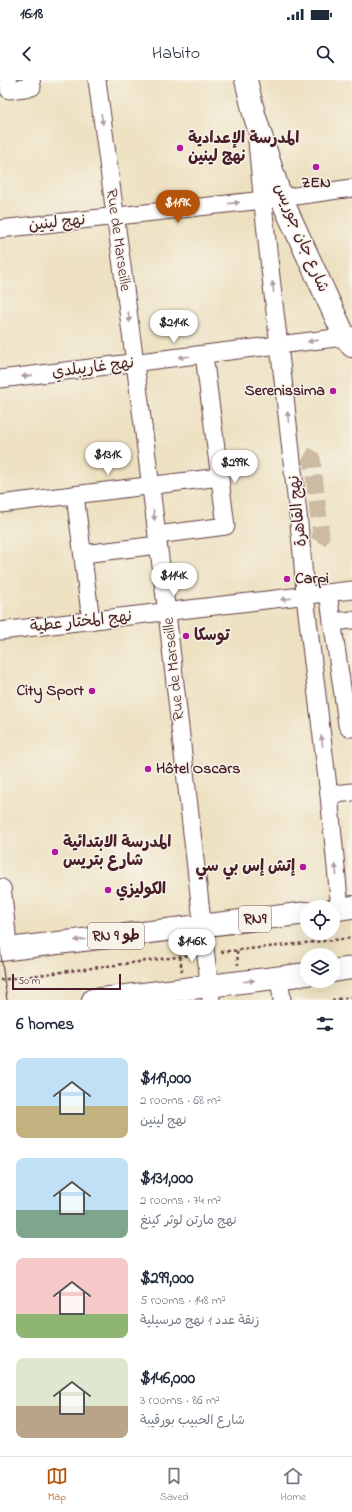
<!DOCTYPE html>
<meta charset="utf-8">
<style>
body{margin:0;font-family:"Indie Flower","Playpen Sans Arabic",sans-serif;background:#f6f6f7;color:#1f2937;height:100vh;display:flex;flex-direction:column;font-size:15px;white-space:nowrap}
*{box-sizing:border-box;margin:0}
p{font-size:13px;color:#747a83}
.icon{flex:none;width:22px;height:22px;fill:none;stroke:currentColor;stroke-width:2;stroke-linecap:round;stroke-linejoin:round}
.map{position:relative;height:920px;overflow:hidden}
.sheet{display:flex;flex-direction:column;background:#fff;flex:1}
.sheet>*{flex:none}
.tools{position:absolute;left:300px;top:820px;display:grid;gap:8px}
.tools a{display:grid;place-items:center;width:40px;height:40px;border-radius:50%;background:#fff;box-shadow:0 4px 16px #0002;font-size:20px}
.scale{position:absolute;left:12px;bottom:10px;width:109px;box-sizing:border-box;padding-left:4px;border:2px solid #4a1f2b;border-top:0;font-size:11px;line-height:14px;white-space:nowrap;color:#4a1f2b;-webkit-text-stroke:3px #f7f3e8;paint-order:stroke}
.price{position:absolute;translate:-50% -34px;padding:0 9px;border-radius:14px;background:#fff;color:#222;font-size:13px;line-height:26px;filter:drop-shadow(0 1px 2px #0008)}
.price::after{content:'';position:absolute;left:50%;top:24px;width:12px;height:9px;margin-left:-6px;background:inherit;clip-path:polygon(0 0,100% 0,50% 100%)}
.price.current{background:#b45309;color:#fff}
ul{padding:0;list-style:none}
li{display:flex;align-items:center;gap:12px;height:100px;padding:0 16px}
li span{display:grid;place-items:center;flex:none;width:112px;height:80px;border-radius:8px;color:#555}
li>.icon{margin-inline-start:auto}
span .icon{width:48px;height:48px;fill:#fffc;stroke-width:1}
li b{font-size:17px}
h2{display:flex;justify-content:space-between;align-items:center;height:48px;padding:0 16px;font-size:17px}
.status{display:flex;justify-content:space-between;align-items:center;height:28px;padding:0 20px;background:#fff;direction:ltr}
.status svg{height:11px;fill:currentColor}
header{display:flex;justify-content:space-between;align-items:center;height:52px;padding:0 16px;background:#fff;font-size:18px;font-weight:600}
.tab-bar{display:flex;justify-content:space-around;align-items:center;height:56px;border-top:1px solid #e0e1e3;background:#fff;font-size:11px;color:#747a83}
.tab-bar a{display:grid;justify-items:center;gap:2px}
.tab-bar .current{color:#b45309}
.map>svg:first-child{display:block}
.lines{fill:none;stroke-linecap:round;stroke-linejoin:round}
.minor-tunnel{stroke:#ccbaa3;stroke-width:17;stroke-dasharray:17 8;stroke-linecap:butt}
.minor-casing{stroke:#623c42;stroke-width:19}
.major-casing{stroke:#623c42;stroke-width:24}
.path{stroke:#623c42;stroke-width:2.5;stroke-dasharray:3 3;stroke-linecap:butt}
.minor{stroke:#fff;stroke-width:17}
.major{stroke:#fff;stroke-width:22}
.tram{stroke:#4a1f2b;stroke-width:1}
.oneway{fill:#ae9aa0}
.poi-dot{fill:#b5179e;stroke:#f7f3e8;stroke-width:1.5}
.labels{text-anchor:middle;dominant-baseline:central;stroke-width:3;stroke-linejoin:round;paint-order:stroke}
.shield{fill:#f7f3e8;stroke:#7e5f64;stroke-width:1}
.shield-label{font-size:15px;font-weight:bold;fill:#4a1f2b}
.poi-label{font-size:16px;font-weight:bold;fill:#4a1f2b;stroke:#f7f3e8;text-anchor:start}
.street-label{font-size:16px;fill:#4a1f2b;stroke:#f7f3e8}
</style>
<div class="status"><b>16:18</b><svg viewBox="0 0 49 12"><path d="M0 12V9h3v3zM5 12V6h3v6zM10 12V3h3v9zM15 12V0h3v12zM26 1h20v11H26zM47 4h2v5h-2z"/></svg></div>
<header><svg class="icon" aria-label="back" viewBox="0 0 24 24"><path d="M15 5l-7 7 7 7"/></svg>Habito<svg class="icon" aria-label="search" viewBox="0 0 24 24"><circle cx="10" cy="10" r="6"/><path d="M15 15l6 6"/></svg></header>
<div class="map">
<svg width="352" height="920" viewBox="0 0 352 920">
<rect width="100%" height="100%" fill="#f7f3e8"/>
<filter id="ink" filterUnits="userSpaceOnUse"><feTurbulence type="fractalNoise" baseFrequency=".025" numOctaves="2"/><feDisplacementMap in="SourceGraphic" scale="8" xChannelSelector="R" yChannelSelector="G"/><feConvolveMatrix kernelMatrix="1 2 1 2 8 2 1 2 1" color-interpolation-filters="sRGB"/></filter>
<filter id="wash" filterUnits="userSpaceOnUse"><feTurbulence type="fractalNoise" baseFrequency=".012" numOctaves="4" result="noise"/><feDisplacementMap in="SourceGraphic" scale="16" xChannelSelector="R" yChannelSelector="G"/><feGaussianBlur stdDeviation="0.9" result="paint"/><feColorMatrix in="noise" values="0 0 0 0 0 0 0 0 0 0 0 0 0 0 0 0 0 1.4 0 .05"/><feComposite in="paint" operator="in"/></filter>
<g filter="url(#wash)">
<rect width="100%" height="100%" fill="#ede1c1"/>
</g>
<g filter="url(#ink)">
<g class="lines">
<path class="minor-tunnel" d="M305 375 312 379 321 456 314 468"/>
<g class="minor-casing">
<g id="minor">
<path d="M8 0 9 10 32 7 31 0"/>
<path d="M97 0 135 283 167 533 211 920"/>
<path d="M257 61C266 168 281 274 292 381 297 426 303 471 305 516L329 715 340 829"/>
<path d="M0 149 281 118 352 108"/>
<path d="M0 299 352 256"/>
<path d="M75 415 91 541"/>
<path d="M0 424 220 397"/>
<path d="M157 455 226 446 204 275"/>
<path d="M83 474 158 465"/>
<path d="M328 513 344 621 352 620"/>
<path d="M332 542 352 540"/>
<path d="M0 551 352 510"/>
<path d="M344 621 347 645 349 648H352"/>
<path d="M329 715 352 712"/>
<path d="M279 897 282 920"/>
</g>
</g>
<g class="major-casing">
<g id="major">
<path d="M246 0 254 34 281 118 345 257 352 266"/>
<path d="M0 810 6 869"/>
<path d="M333 830 352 827"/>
<path d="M0 870 307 833"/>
<path d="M333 891 352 888"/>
<path d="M93 920 307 894"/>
</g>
</g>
<g class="path">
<path d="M237 871 238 885"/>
<path d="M221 872 352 858"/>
<path d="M180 877 182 892"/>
<path d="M0 900 192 875"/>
<path d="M332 920 352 917"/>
</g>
<use href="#minor" class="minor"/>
<use href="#major" class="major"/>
<path class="tram" d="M0 868 7 920"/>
</g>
<defs><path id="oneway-solid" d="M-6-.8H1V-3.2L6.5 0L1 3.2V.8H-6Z"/></defs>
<g class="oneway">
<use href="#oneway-solid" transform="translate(102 39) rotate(82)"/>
<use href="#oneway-solid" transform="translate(234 123) rotate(-6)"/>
<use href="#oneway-solid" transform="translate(273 207) rotate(-97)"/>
<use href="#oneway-solid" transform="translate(129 237) rotate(82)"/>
<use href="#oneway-solid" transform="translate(313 261) rotate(172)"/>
<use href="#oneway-solid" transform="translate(184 277) rotate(173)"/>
<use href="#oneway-solid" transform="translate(27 296) rotate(173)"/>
<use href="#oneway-solid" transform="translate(288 337) rotate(-96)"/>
<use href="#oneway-solid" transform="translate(154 435) rotate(83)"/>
<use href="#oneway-solid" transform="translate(286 519) rotate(173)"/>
<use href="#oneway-solid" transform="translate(322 661) rotate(-97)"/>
<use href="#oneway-solid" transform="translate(336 790) rotate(-96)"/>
<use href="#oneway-solid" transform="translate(80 860) rotate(173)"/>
<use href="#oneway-solid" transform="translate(249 901) rotate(-7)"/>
</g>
</g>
<g class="poi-dot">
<circle cx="180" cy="68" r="4"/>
<circle cx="316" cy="87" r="4"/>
<circle cx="333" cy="311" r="4"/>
<circle cx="287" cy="499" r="4"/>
<circle cx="186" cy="556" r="4"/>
<circle cx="92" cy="611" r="4"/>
<circle cx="148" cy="689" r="4"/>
<circle cx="55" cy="772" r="4"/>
<circle cx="303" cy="787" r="4"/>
<circle cx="108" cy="810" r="4"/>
</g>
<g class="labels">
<g class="shield">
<rect x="239" y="826" width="32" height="26" rx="3"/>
<rect x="88" y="843" width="56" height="26" rx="3"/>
</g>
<g class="shield-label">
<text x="255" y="839">RN9</text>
<text x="116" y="856">RN 9 طو</text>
</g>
<g class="poi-label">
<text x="188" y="59">المدرسة الإعدادية<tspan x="188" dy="18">نهج لينين</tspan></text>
<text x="316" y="103" text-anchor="middle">ZEN</text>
<text x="325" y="311" text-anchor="end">Serenissima</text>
<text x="295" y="499">Carpi</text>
<text x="194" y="556">توسكا</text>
<text x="84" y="611" text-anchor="end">City Sport</text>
<text x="156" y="689">Hôtel Oscars</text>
<text x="63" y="763">المدرسة الابتدائية<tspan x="63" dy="18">شارع بتريس</tspan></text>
<text x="295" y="787" text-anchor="end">إتش إس بي سي</text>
<text x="116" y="810">الكوليزي</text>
</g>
<g class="street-label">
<text transform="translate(57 143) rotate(-6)">نهج لينين</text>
<text transform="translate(301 158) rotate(67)">شارع جان جوريس</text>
<text transform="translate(118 160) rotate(82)">Rue de Marseille</text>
<text transform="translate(93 288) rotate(-7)">نهج غاريبلدي</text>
<text transform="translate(298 431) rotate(-96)">نهج القاهرة</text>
<text transform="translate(81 542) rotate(-6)">نهج المختار عطية</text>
<text transform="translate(174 589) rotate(-96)">Rue de Marseille</text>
</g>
</g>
</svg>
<div class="tools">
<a><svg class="icon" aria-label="locate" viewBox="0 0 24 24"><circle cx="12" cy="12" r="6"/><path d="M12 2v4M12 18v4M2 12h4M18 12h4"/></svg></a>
<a><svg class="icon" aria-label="layers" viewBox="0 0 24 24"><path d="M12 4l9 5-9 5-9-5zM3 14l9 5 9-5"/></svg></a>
</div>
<div class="scale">50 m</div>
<b class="price current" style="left:178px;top:144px">$119K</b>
<b class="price" style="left:174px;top:264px">$214K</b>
<b class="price" style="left:108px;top:396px">$131K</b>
<b class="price" style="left:235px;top:404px">$299K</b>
<b class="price" style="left:174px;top:517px">$114K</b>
<b class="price" style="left:192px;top:883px">$146K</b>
</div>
<section class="sheet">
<h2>6 homes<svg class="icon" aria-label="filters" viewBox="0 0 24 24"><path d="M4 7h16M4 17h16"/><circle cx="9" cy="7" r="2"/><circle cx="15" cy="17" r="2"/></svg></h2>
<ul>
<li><span style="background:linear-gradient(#bfe0f5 60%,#c2b280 0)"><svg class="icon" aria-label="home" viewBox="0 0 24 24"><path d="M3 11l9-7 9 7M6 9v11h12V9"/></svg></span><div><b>$119,000</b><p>2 rooms · 68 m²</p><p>نهج لينين</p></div></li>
<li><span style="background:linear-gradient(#bfe0f5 65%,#7fa58c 0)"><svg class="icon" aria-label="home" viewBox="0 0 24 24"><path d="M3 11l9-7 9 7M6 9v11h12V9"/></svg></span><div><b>$131,000</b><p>2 rooms · 74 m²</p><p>نهج مارتن لوثر كينغ</p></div></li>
<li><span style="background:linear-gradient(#f6c9c9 70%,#8fb573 0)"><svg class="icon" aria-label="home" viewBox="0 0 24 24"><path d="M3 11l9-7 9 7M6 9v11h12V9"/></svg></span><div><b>$299,000</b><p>5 rooms · 148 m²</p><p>زنقة عدد 1 نهج مرسيلية</p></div></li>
<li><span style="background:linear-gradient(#dfe7d0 60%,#b9a48a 0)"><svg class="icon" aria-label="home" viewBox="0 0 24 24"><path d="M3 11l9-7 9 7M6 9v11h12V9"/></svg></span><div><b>$146,000</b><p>3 rooms · 86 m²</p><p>شارع الحبيب بورقيبة</p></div></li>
</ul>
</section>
<nav class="tab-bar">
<a class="current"><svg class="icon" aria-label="map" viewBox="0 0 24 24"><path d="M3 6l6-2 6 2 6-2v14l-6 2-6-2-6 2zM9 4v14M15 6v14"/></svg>Map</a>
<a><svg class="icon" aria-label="saved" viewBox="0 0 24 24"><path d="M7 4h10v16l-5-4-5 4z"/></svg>Saved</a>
<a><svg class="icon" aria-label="home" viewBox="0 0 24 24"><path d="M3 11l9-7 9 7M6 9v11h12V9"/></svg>Home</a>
</nav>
